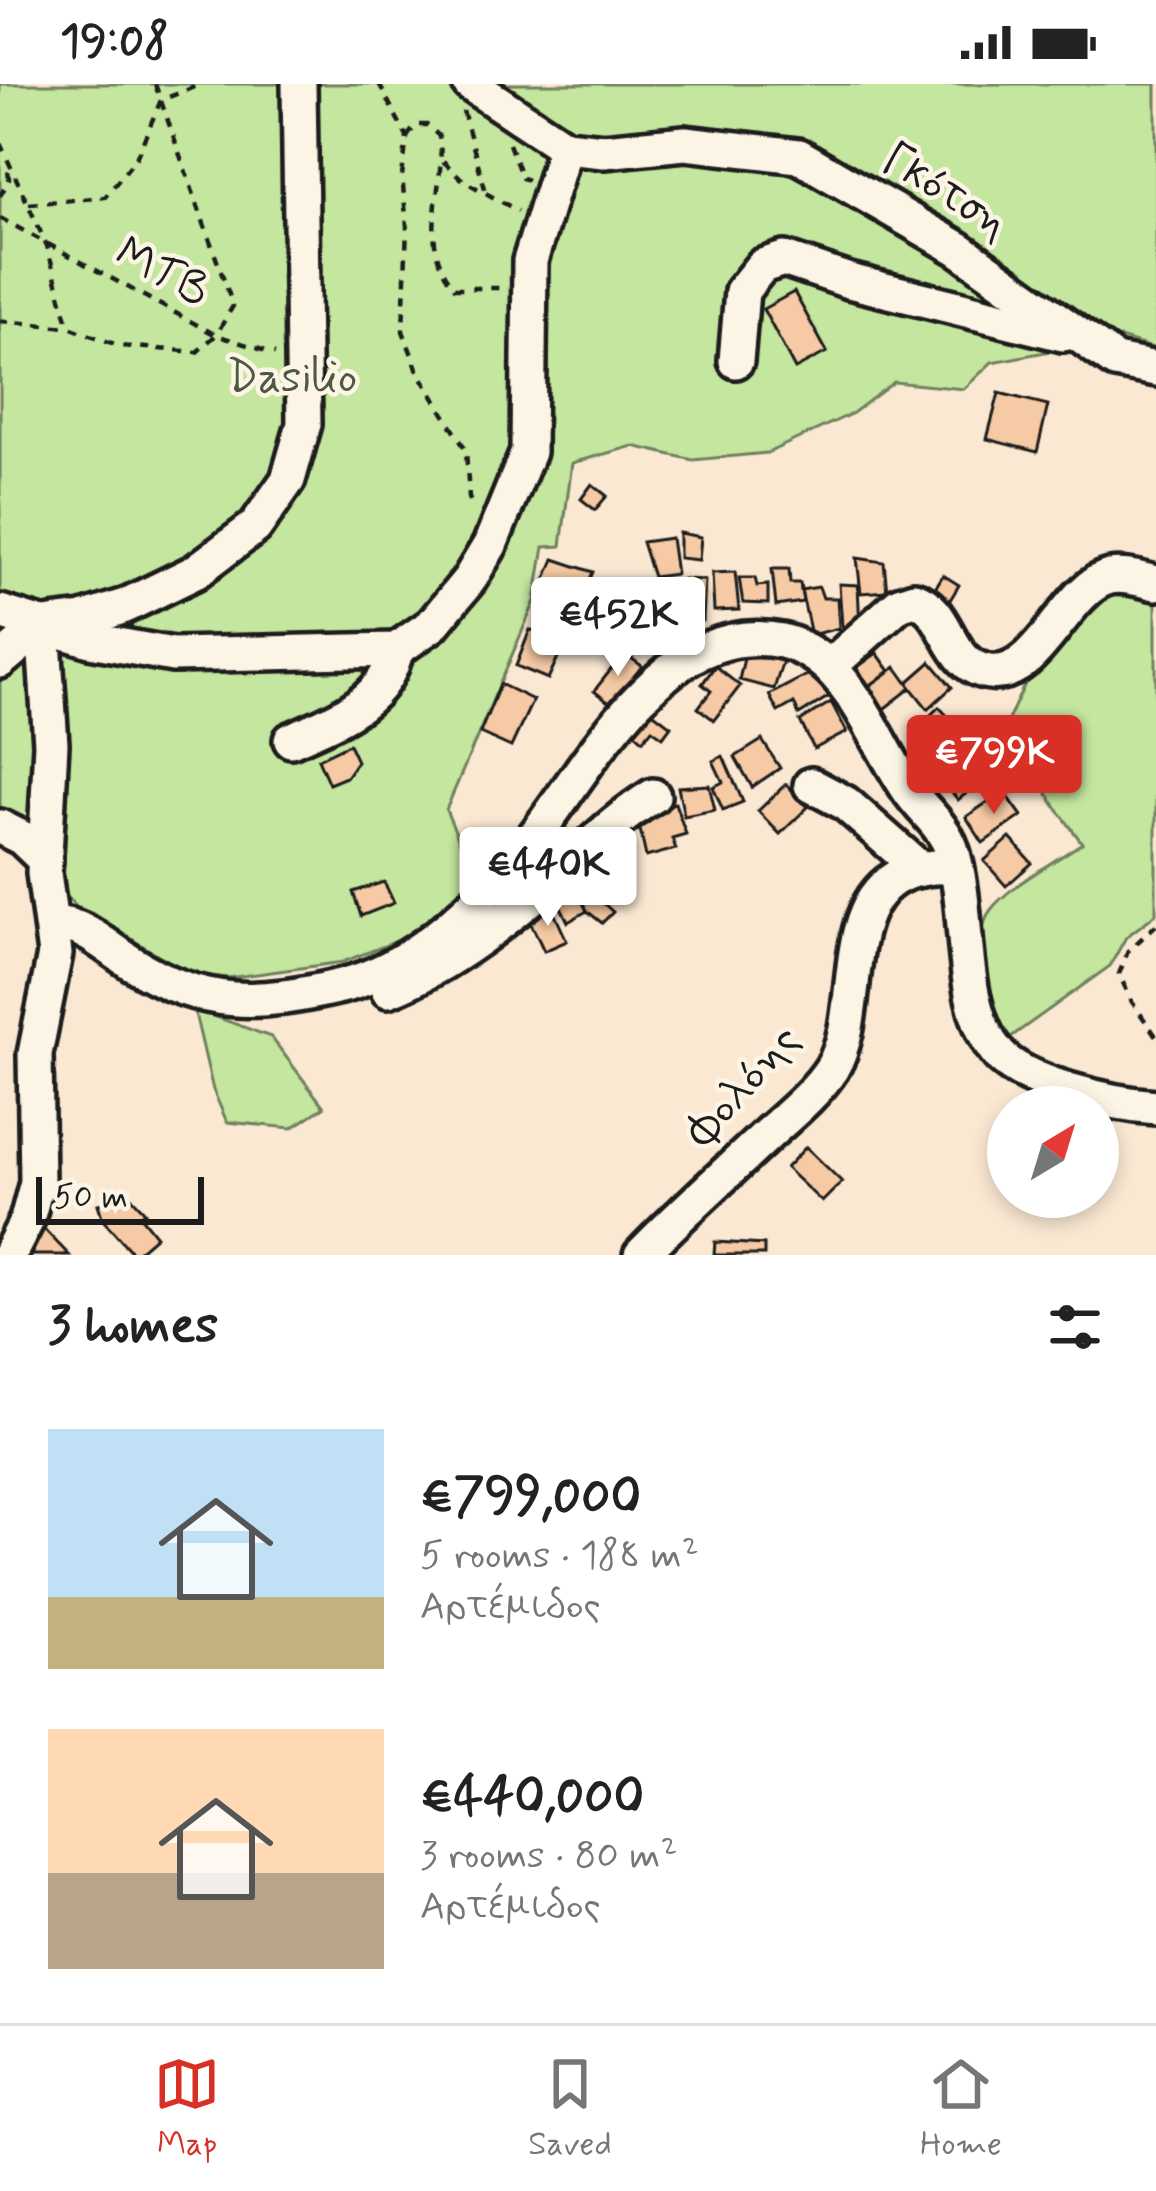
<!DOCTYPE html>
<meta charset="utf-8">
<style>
body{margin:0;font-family:Mynerve,sans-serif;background:#f6f6f6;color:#222;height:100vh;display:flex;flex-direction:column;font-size:45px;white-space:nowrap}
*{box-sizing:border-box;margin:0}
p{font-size:39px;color:#767676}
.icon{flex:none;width:66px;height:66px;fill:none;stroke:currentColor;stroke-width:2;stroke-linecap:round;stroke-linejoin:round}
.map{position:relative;height:1171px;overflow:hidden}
.details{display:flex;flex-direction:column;background:#fff;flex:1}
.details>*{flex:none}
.needle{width:78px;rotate:38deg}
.fabs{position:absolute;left:987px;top:1002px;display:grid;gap:24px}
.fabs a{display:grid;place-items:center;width:132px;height:132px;border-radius:50%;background:#fff;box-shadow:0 6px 18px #0003;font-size:60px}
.scale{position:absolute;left:36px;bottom:30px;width:168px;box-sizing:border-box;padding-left:12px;border:6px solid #1c1c1c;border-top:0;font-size:33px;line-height:42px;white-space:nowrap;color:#1c1c1c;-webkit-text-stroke:9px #fcf5e5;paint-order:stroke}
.price{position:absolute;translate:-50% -102px;padding:0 27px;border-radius:12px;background:#fff;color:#222;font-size:39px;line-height:78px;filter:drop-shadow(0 3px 6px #0008)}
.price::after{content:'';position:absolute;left:50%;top:72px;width:36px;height:27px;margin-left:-18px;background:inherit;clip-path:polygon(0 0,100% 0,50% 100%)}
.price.active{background:#d93025;color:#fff}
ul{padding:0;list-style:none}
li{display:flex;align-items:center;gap:36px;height:300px;padding:0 48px}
li span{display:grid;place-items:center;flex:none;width:336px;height:240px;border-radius:0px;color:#555}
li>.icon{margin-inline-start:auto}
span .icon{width:144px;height:144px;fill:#fffc;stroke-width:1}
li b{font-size:51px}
h2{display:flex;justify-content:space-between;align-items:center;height:144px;padding:0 48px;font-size:51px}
.status{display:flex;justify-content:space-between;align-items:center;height:84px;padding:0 60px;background:#fff;direction:ltr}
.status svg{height:33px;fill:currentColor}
.tabs{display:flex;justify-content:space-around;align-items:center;height:168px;border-top:3px solid #e0e0e0;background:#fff;font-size:33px;color:#767676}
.tabs a{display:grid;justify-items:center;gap:6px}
.tabs .active{color:#d93025}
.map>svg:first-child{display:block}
.green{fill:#c4e69f;stroke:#70815e;stroke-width:3}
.building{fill:#f6caa5;stroke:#1c1c1c;stroke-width:3}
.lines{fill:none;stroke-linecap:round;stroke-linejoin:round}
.minor-casing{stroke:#1c1c1c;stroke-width:42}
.path{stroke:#1c1c1c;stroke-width:4.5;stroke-dasharray:9 9;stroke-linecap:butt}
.minor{stroke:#fcf5e5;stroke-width:33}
.labels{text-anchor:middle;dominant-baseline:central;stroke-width:9;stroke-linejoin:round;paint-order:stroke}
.street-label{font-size:45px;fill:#1c1c1c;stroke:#fcf5e5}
.park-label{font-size:45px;fill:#4e5943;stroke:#fcf5e5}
</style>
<div class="status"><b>19:08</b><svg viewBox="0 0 49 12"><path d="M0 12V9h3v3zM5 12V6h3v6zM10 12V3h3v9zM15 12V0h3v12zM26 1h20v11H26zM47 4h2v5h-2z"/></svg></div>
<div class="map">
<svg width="1156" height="1171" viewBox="0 0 1156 1171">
<rect width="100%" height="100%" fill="#fae8d2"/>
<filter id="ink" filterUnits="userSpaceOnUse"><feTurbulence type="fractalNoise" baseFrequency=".00833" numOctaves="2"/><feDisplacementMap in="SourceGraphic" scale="24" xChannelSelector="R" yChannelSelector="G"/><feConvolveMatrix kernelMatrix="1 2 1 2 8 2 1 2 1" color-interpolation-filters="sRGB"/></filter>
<g filter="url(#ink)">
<g class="green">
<path d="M0 0H1156V265L1120 254 992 278 964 305 894 298 853 329 767 369 693 376 633 362 572 379 561 462 544 463 535 517 446 726 479 803 420 848 343 878 228 894 190 889 78 825 0 736Z"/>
<path d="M1110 511 1156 515V830L1126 853 1110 882 1008 955C995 927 970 854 990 827 1007 803 1056 777 1082 759L1053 719 1007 638 1030 589Z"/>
<path d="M194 925 271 953 324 1023 292 1044 227 1038 213 1006Z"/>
</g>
<g class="building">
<path d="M794 208 827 268 795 285 763 225Z"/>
<path d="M999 309 1048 321 1037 368 987 355Z"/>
<path d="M592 400 607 412 595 426 581 415Z"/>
<path d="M679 449 701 453 699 476 679 474Z"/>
<path d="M671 454 676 490 653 493 642 458Z"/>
<path d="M857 474 884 478 887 507 861 509Z"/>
<path d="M554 475 593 488 583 512 545 497Z"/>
<path d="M772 485H789L790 499H800L803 518 776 522Z"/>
<path d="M735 488 739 526 714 527 712 489Z"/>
<path d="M943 491 959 501 947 521 931 511Z"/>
<path d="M739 494H755L757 502 768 501V520L743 519Z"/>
<path d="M683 495 705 496 703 537 684 539Z"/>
<path d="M839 500 858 501 860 545 842 542Z"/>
<path d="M819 503 823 514H837L839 544 811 551 801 506Z"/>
<path d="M546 530 572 543 548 595 516 582 530 546 538 547Z"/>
<path d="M652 545 678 546 680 564 658 568Z"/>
<path d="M624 569 642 582 612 621 594 607Z"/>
<path d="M877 569 890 587 865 605 852 587Z"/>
<path d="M745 570 783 577 774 605 739 596Z"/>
<path d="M931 578 952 603 928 625 907 599Z"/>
<path d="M715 582 740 602 714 636 698 624 711 607 702 600Z"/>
<path d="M896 583 911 604 881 627 865 605Z"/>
<path d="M813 588 831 611 799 631 794 619 778 628 769 611Z"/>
<path d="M500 600 533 616 511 663 480 649Z"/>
<path d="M831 618 847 648 814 665 800 637Z"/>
<path d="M939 623 957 642 931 665 914 647Z"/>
<path d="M650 626 671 642 663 653 652 645 643 656 633 647Z"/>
<path d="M976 649 1001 682 958 716 938 691 963 672 956 664Z"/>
<path d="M762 656 780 684 752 703 735 673Z"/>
<path d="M349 660 357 677 346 693 329 700 318 675Z"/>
<path d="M931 670 942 681 923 700 912 690Z"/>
<path d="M723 672 743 718 723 726 713 703 723 698 713 677Z"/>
<path d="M786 700 808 723 780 750 758 727Z"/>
<path d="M709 701 715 726 684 732 678 703Z"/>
<path d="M1004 707 1022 732 983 759 966 733Z"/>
<path d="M675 719 686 750 672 754 676 765 646 773 638 736 648 727Z"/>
<path d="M1010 754 1032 779 1006 802 984 777Z"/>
<path d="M587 789 601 817 613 828 602 839 587 827 572 795Z"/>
<path d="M384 798 394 819 361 832 353 808Z"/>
<path d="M579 810 587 827 568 838 559 819Z"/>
<path d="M551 822 567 857 544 867 528 833Z"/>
<path d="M806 1063 842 1098 822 1118 786 1084Z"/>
<path d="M130 1112 145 1128 140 1132 156 1152 134 1171 103 1136 98 1120Z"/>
<path d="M44 1145 69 1171H19L18 1170Z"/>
<path d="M715 1158 764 1161V1171H714Z"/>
</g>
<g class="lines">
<g class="minor-casing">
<g id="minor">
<path d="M470 0 565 63 604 67 685 59 799 72 959 165 1115 277 1156 285"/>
<path d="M736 277 742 207 762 182 784 175 849 197 1063 250"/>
<path d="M0 528 90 556 173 571 396 566 432 541 469 496 490 461 528 368 530 177 565 63"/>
<path d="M51 540 83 536 125 522 195 488 255 443 288 396 304 340 299 0"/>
<path d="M0 577 43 541"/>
<path d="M829 583 899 520 914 515C951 526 946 583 990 588 1039 595 1066 502 1110 493 1125 490 1142 496 1156 499"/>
<path d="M291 656C334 637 386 618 396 566"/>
<path d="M811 701 845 719 920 785"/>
<path d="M0 743 22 754 45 776"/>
<path d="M52 839C85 840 105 862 132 879 204 925 261 921 341 902 411 885 469 829 516 776 583 698 656 532 782 557 799 561 816 571 829 583 862 615 882 667 908 705 921 725 943 741 951 764 972 824 956 916 996 967 1022 1001 1115 1020 1156 1023"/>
<path d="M388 906C450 882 509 834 559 790 590 762 617 734 653 712"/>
<path d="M9 1171 27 1136 37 1098 35 970 55 870 44 789 51 660 43 541"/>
<path d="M641 1171C681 1129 726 1090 768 1050 790 1030 816 1009 832 984 865 929 836 822 901 791 917 783 938 783 955 782"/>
</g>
</g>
<g class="path">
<path d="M379 0 407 53 402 92 407 142 403 247 418 287 466 366 469 414 474 425"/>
<path d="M463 27 486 108"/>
<path d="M407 53 416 41H427L439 52C448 104 414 157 455 204H505"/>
<path d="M0 59 47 162 69 243"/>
<path d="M509 60 522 94 528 96"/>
<path d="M443 77 464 97 518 127"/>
<path d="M0 112 9 96 8 84"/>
<path d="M29 120 105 113 136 74 161 16 202 0"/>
<path d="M0 134 216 251 275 270"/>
<path d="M0 237 69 243 120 262 197 268 216 251 233 222 155 0"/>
<path d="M1156 841 1128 867 1119 890 1132 918 1156 952"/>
</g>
<use href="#minor" class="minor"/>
</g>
</g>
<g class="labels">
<g class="street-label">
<text transform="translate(945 108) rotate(32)">Γκότση</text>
<text transform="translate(162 189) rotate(28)">MTB</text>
<text transform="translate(744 1002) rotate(-48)">Φολόης</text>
</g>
<g class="park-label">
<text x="292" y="294">Dasilio</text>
</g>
</g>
</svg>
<div class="fabs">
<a><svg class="needle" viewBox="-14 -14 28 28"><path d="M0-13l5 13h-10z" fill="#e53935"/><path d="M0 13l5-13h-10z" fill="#767676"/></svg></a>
</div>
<div class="scale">50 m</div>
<b class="price" style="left:618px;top:595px">€452K</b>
<b class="price active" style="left:994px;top:733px">€799K</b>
<b class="price" style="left:548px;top:845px">€440K</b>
</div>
<section class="details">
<h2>3 homes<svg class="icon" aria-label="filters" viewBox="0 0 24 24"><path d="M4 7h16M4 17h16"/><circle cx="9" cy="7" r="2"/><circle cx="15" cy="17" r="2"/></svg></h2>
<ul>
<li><span style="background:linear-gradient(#bfe0f5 70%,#c2b280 0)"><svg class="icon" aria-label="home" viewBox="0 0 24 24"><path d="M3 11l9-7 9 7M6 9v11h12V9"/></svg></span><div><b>€799,000</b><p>5 rooms · 188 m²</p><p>Αρτέμιδος</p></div></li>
<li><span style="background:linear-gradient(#ffd9b3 60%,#b9a48a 0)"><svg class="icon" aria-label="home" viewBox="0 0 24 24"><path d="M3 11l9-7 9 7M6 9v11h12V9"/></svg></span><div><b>€440,000</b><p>3 rooms · 80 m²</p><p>Αρτέμιδος</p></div></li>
</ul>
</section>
<nav class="tabs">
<a class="active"><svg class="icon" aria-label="map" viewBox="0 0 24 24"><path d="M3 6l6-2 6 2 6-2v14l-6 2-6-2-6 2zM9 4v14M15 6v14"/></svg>Map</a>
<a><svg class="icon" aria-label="saved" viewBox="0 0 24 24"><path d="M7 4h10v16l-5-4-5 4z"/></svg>Saved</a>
<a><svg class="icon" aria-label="home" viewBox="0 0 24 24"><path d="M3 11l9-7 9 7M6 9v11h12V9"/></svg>Home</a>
</nav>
